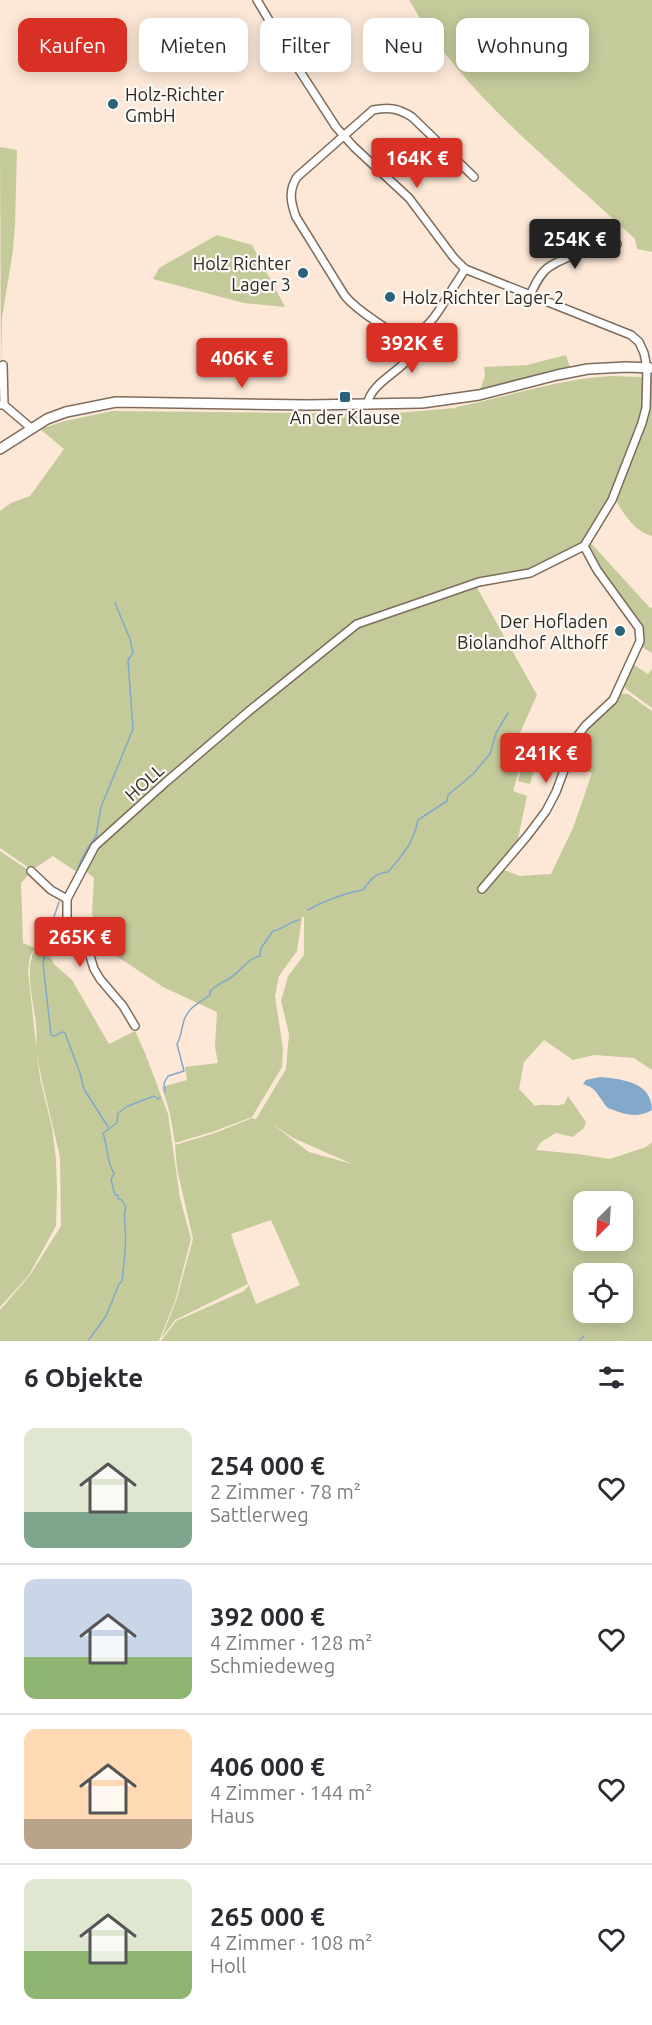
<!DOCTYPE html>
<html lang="de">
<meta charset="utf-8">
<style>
body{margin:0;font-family:Ubuntu,sans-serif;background:#f2f2f3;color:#2b2b33;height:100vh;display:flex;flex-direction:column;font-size:22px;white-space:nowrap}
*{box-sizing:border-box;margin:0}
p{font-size:20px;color:#7c7c81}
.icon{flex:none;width:33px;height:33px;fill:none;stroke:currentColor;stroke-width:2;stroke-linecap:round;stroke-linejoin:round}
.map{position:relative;height:1341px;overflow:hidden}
.details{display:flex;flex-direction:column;background:#fff;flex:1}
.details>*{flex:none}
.hud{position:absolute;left:18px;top:18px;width:616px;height:54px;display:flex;gap:12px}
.needle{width:39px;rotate:204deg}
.fabs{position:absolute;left:573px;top:1191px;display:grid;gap:12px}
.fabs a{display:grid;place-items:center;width:60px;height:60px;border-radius:12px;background:#fff;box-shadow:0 3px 15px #0003;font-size:30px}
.price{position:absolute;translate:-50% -51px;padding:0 14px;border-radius:6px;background:#d93025;color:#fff;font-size:20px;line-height:39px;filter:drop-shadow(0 2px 3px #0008)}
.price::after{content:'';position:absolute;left:50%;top:36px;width:18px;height:14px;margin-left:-9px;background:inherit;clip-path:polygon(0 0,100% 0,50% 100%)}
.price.active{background:#222;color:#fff}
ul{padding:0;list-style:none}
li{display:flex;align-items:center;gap:18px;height:150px;padding:0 24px}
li+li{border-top:2px solid #e1e1e2}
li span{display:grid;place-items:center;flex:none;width:168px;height:120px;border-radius:12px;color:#555}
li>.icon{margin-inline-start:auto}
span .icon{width:72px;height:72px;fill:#fffc;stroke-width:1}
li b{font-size:26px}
h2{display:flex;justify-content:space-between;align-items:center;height:72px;padding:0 24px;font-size:26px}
.tag{padding:0 21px;border-radius:12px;background:#fff;box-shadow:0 3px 15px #0003;font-size:21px;line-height:54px}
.tag.active{background:#d93025;color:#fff}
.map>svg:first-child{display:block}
.green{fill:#c5ca9b;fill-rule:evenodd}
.water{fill:#82a9ca}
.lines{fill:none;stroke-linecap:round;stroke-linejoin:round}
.stream{stroke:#82a9ca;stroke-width:1.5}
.minor-casing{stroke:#7d6b5b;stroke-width:10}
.secondary-casing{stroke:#7d6b5b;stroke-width:12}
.minor{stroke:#fff;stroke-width:7}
.secondary{stroke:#fff;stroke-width:9}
.poi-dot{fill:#2b627c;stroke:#fdf9f5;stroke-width:2}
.labels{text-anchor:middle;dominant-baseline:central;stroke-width:4.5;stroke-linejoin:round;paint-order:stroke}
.poi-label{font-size:18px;fill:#302822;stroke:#fdf9f5;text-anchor:start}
.street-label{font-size:18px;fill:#302822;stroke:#fdf9f5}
</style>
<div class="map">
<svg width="652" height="1341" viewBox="0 0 652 1341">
<rect width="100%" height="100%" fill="#fde8d7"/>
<g class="green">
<path d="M409 0H652V252L637 249 635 239C555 164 464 96 409 0Z"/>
<path d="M0 147 17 150 15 225 13 250 2 318 1 372Z"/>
<path d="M217 235 252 245 285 307 244 303 153 279 159 268Z"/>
<path d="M566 355 570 368 480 391 485 375 484 367 527 365Z"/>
<path d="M611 376 643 377 644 408 640 423 611 499 583 545 529 572 504 577 355 623 93 844 78 873 53 856 32 870 0 848V511L11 503 30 496 64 449 40 429 65 421 112 411 385 414 455 408V410L456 407C507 397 558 379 611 376Z"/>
<path d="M652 376V536C637 533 622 513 616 500L622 477 636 444 649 379Z"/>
<path d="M589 541 650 608 652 607V653L642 647 640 627 590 554Z"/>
<path d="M476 586 537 695 511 753 523 757 513 791 527 796 516 848 488 886 504 870 520 876 551 874 573 828 592 773 568 764 578 739 618 693 628 694 652 711V1070L634 1058 594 1055 573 1060 544 1040 524 1062 519 1089 535 1106C545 1103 554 1107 564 1104L568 1096 586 1122 584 1128 573 1137 556 1133 541 1142 536 1150 578 1154 610 1159 646 1147 652 1142V1341H161L176 1321 244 1291 249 1285 256 1304 300 1285 271 1220 231 1234 248 1284 175 1320 161 1339 176 1301 193 1239 177 1169 175 1145 215 1133 252 1118 256 1119 286 1069 289 1034 281 1001 288 976 304 955V917H302L297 951 279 976 275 996 283 1049 282 1067 252 1117 215 1131 175 1143 170 1114 162 1087 187 1080 185 1067 218 1063 215 1047 217 1012 163 987 115 955 97 935 92 913 94 878 83 869 101 844 187 765 358 627ZM271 1123 293 1138 352 1164 309 1152ZM584 1202H622V1240H584ZM584 1274H622V1312H584Z"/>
<path d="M631 663 648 674 652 669V708L626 689 623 685Z"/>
<path d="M525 754 538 758 530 784 518 781Z"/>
<path d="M0 851 31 872 21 883 23 943 35 948 30 956 28 971 36 1045C40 1014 21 978 35 948L48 952 54 964 72 980 109 1044 135 1031 145 1053 168 1114 180 1198 191 1239 175 1301 159 1341H0V1310L30 1275 61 1226 60 1157 41 1077 37 1053 40 1078 52 1128 56 1159 57 1190 56 1226 29 1275 0 1307Z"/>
</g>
<path class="water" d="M600 1077C622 1079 652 1082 652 1110 637 1119 623 1114 608 1108 602 1102 599 1094 592 1088 589 1086 586 1085 583 1084L586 1080Z"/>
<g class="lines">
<g class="stream">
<path d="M78 867 87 849 96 836 101 807 133 729 128 660 133 653 130 639 115 603"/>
<path d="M308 910C323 901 346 893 363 890 370 880 375 873 388 872 403 854 413 844 418 820L447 801 448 795 473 774 490 754 496 733 508 713"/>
<path d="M49 931 59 902"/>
<path d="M48 942 43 964 51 1035 54 1036 63 1032 65 1033 80 1073 84 1089 108 1127"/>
<path d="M165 1092 164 1083 168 1076 184 1071 177 1044C181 1037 181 1032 183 1024 186 1009 198 1003 210 995V991C216 986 220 983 227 980 239 974 246 959 260 956L261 948 273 931C283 930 288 922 299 920"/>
<path d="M88 1341 106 1316 119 1284 122 1281C124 1262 127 1245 125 1226 125 1219 123 1213 126 1207L122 1200 118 1199V1195H115L111 1180 114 1173C106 1161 108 1147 103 1133L117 1123 118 1113 128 1106 154 1096 158 1099 160 1097"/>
<path d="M579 1341 584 1336"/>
</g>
<g class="minor-casing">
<g id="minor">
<path d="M257 0 292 59 336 127 354 147 409 198 454 258 465 269 631 335 639 342 644 353 647 368 646 408 642 423 612 500 584 546 597 570 639 628 640 641 613 700 585 726 576 738 556 792 546 811 528 835 482 889"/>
<path d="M465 269C458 281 450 292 443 304 426 332 412 345 381 325 368 316 355 308 345 296L296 217C291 203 288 191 297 177L373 110C389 107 398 108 412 117L474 177"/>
<path d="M530 295C535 285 540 273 549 267 567 255 596 248 617 244"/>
<path d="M3 365 4 405"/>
<path d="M0 405H4L31 428"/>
<path d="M367 405C372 375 421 368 418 333"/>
<path d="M31 871 51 890 67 899"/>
<path d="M135 1026 123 1006 100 979 94 969 87 946 80 934 67 921V899L95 846 166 782 249 711 357 624 479 582 530 573 584 546"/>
</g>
</g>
<g class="secondary-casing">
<path id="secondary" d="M0 449 47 419 66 412 116 402 308 405 422 403 479 395 557 375 588 369 626 367 652 368"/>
</g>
<use href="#minor" class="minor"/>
<use href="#secondary" class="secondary"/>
</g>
<g class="poi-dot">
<circle cx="113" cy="104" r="6"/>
<circle cx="303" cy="273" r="6"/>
<circle cx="390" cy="297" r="6"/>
<rect x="339" y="391" width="12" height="12" rx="3"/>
<circle cx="620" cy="631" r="6"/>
</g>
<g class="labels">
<g class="poi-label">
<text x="125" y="94">Holz-Richter<tspan x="125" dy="21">GmbH</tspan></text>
<text x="291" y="263" text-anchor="end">Holz Richter<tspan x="291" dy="21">Lager 3</tspan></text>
<text x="402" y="297">Holz Richter Lager 2</text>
<text x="345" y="417" text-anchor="middle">An der Klause</text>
<text x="608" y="621" text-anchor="end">Der Hofladen<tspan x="608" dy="21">Biolandhof Althoff</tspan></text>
</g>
<g class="street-label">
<text transform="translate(144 782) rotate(-42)">HOLL</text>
</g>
</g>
</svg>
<div class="fabs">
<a><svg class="needle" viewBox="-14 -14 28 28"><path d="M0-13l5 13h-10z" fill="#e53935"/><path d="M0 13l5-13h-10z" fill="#7c7c81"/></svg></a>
<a><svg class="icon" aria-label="locate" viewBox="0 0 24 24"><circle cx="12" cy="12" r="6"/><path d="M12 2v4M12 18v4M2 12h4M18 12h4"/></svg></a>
</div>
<b class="price" style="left:417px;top:189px">164K €</b>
<b class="price active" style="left:575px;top:270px">254K €</b>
<b class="price" style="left:412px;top:374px">392K €</b>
<b class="price" style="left:242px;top:389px">406K €</b>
<b class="price" style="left:546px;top:784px">241K €</b>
<b class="price" style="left:80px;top:968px">265K €</b>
<div class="hud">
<a class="tag active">Kaufen</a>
<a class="tag">Mieten</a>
<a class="tag">Filter</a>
<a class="tag">Neu</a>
<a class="tag">Wohnung</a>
</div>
</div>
<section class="details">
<h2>6 Objekte<svg class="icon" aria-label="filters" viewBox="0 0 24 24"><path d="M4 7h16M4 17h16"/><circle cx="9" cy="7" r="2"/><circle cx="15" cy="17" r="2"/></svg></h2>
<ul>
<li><span style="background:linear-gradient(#dfe7d0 70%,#7fa58c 0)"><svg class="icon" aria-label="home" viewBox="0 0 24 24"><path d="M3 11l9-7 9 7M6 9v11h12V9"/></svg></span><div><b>254 000 €</b><p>2 Zimmer · 78 m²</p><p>Sattlerweg</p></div><svg class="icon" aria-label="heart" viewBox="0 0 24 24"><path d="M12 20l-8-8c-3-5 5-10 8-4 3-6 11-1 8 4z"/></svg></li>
<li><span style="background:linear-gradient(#c9d6e8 65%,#8fb573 0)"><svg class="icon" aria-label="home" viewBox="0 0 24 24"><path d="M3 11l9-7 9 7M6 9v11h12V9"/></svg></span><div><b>392 000 €</b><p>4 Zimmer · 128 m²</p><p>Schmiedeweg</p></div><svg class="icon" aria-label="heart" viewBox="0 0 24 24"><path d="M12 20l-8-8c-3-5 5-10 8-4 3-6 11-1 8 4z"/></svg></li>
<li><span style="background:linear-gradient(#ffd9b3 75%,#b9a48a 0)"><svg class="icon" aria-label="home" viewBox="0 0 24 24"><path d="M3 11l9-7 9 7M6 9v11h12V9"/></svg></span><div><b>406 000 €</b><p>4 Zimmer · 144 m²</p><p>Haus</p></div><svg class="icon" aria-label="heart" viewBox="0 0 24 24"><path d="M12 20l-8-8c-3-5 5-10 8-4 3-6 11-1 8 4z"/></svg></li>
<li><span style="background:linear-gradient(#dfe7d0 60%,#8fb573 0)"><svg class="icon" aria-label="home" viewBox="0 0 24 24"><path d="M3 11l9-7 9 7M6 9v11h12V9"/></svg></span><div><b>265 000 €</b><p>4 Zimmer · 108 m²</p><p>Holl</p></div><svg class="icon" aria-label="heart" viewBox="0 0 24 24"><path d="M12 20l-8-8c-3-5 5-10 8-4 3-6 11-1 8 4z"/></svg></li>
</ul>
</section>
